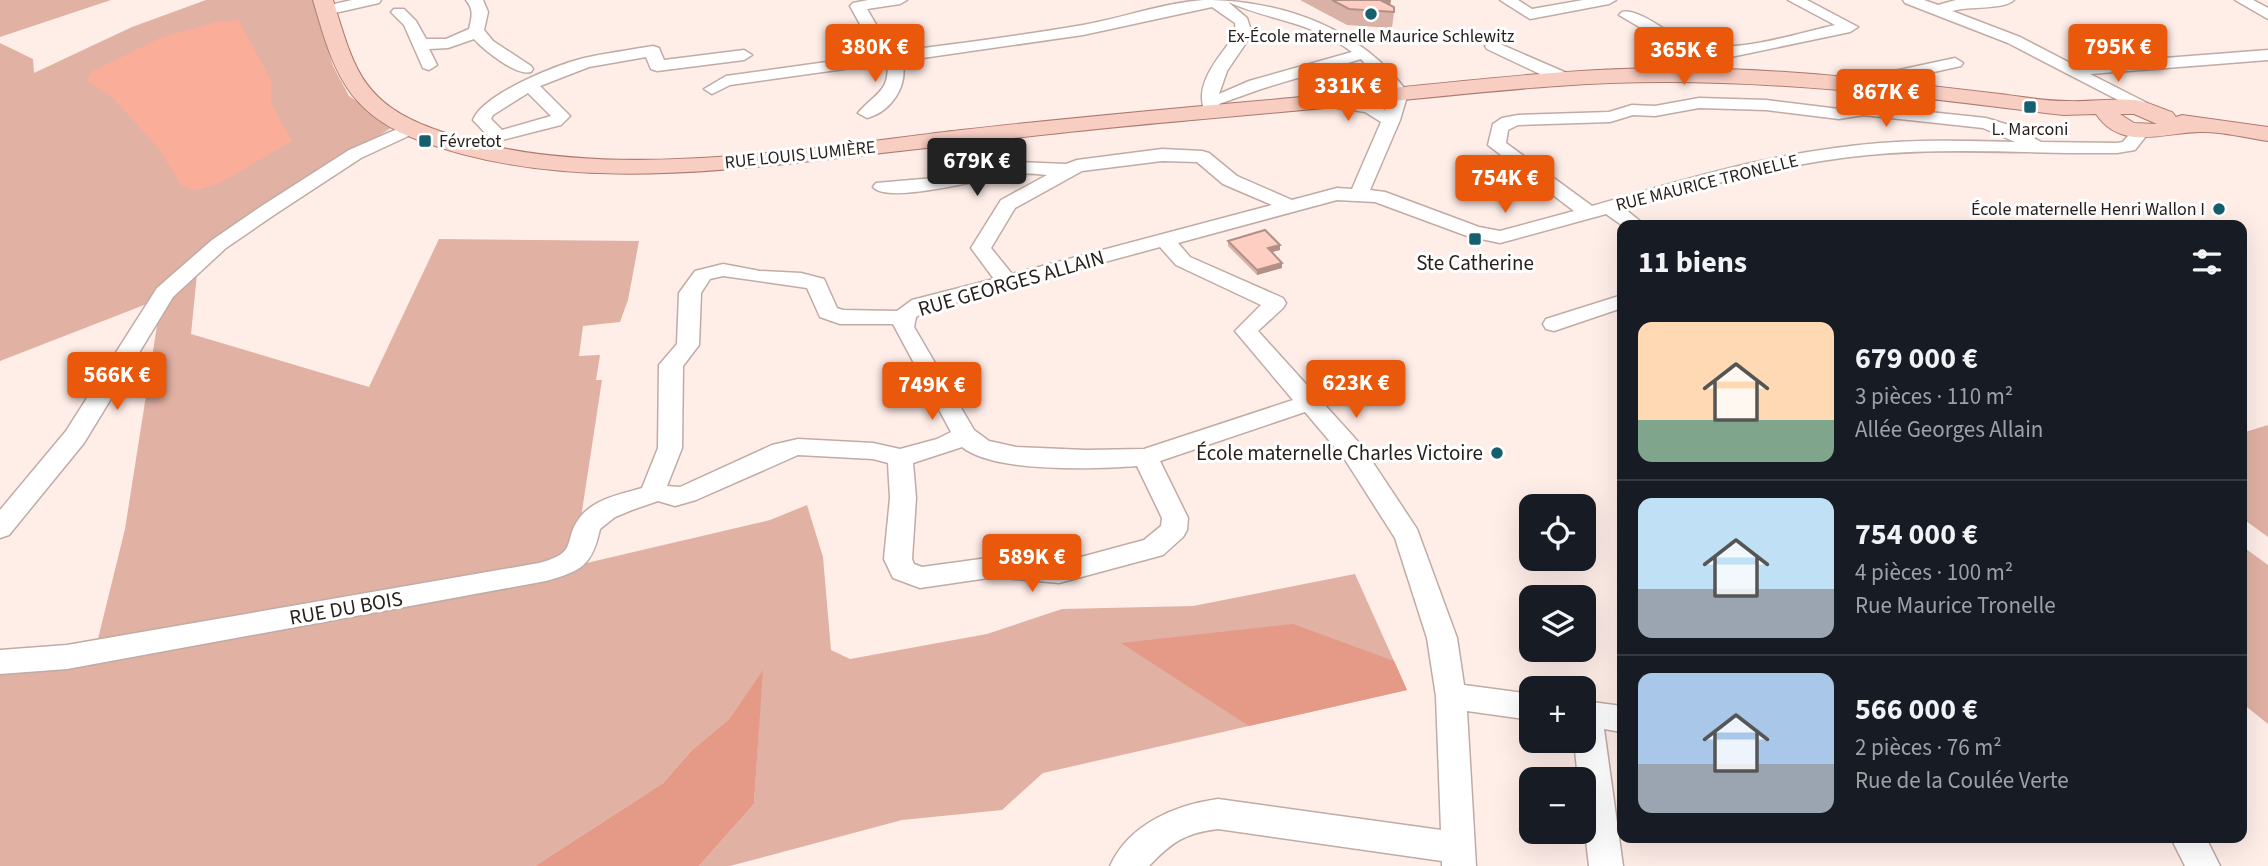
<!DOCTYPE html>
<html lang="fr">
<meta charset="utf-8">
<style>
body{margin:0;font-family:"Source Sans 3",sans-serif;background:#242831;color:#f1f3f6;height:100vh;display:flex;flex-direction:column;font-size:26px;white-space:nowrap}
*{box-sizing:border-box;margin:0}
p{font-size:23px;color:#9ea1a6}
.icon{flex:none;width:38px;height:38px;fill:none;stroke:currentColor;stroke-width:2;stroke-linecap:round;stroke-linejoin:round}
.map{position:relative;flex:1;overflow:hidden}
.drawer{position:absolute;left:1617px;top:220px;width:630px;height:623px;display:flex;flex-direction:column;background:#171b24;border-radius:14px;box-shadow:0 7px 28px #0002}
.drawer>*{flex:none}
.buttons{position:absolute;left:1519px;top:494px;display:grid;gap:14px}
.buttons a{display:grid;place-items:center;width:77px;height:77px;border-radius:14px;background:#171b24;box-shadow:0 7px 28px #0002;font-size:35px}
.price{position:absolute;translate:-50% -60px;padding:0 16px;border-radius:7px;background:#ea580c;color:#fff;font-size:23px;line-height:46px;filter:drop-shadow(0 2px 4px #0008)}
.price::after{content:'';position:absolute;left:50%;top:42px;width:21px;height:16px;margin-left:-10px;background:inherit;clip-path:polygon(0 0,100% 0,50% 100%)}
.price.selected{background:#222;color:#fff}
ul{padding:0;list-style:none}
li{display:flex;align-items:center;gap:21px;height:175px;padding:0 21px}
li+li{border-top:2px solid #363941}
li span{display:grid;place-items:center;flex:none;width:196px;height:140px;border-radius:14px;color:#555}
li>.icon{margin-inline-start:auto}
span .icon{width:84px;height:84px;fill:#fffc;stroke-width:1}
li b{font-size:30px}
h2{display:flex;justify-content:space-between;align-items:center;height:84px;padding:0 21px;font-size:30px}
.map>svg:first-child{display:block}
.green{fill:#e1b1a4}
.forest{fill:#e59a87}
.water{fill:#faad99}
.lines{fill:none;stroke-linecap:round;stroke-linejoin:round}
.minor-casing{stroke:#c0aba5;stroke-width:3}
.major-casing{stroke:#ac7b6e;stroke-width:2}
.minor{fill:#fff;fill-rule:evenodd}
.major{fill:#f8cdc2;fill-rule:evenodd}
.wall{fill:#dab1a6}
.shaded-wall{fill:#b19087}
.building{fill:#fdcec1;stroke:#b19087;stroke-width:2}
.poi-dot{fill:#165f6e;stroke:#fff;stroke-width:2.5}
.labels{text-anchor:middle;dominant-baseline:central;stroke-width:6;stroke-linejoin:round;paint-order:stroke}
.far-poi-label{font-size:18px;fill:#271f1c;stroke:#fff}
.far-street-label{font-size:18px;fill:#271f1c;stroke:#fff}
.poi-label{font-size:21px;fill:#271f1c;stroke:#fff}
.street-label{font-size:21px;fill:#271f1c;stroke:#fff}
</style>
<div class="map">
<svg width="2268" height="866" viewBox="0 0 2268 866">
<rect width="100%" height="100%" fill="#ffede8"/>
<g class="green">
<path d="M0 0H111L0 37Z"/>
<path d="M206 0H313L333 66 349 96 394 126 242 223 197 274 191 334 369 387 439 239 639 241 628 300 620 322 583 326 579 356 600 355 596 380H602L582 511 578 565 770 520 807 505 823 557 831 650 850 659 987 634 1062 609 1193 606 1355 574 1407 690 1043 773 1002 810 902 820 730 866H699L754 804 762 672 729 719 692 750 663 783 535 866H0V651L97 643 125 529 159 313 157 300 0 361V43L33 59 34 73 132 27Z"/>
<path d="M2268 425V537L2242 518V433Z"/>
<path d="M2242 546 2268 565V724L2242 703Z"/>
</g>
<g class="forest">
<path d="M1293 624 1394 661 1407 690 1249 726 1121 643Z"/>
<path d="M763 670 754 804 699 866H535L663 783 692 750 729 719Z"/>
</g>
<path class="water" d="M238 19 271 80V103L292 141 218 184 198 190 189 189 182 186 158 148 113 98 86 80 93 71 160 38 223 20 222 23Z"/>
<g class="lines">
<g class="minor-casing">
<g id="minor">
<path d="M352 0H381L379 3 326 15 318 10 321 7Z"/>
<path d="M466 0H483L488 12 484 30 493 41 531 66 533 69 531 72C516 76 484 50 474 39L448 48 429 49 437 65 429 70 423 68 404 25 391 12 394 9H404L416 21 426 39H446L469 29C472 16 474 10 466 0Z"/>
<path d="M868 0H907L900 4 867 9 892 52C955 44 1020 36 1083 25 1122 18 1163 3 1203 0 1282 0 1361 28 1408 93L1400 120 1370 190 1385 192 1479 227 1500 231 1574 211 1488 145 1493 124 1502 118 1518 115 1609 112 1632 105 1655 106 1699 98 1766 100 1839 109 1863 105 1986 118 2012 126 2041 142 2117 143 2123 142 2135 127 2141 126 2150 131 2135 150 2117 153C2034 154 1950 147 1868 155 1785 163 1704 186 1625 209L1646 226H1623L1606 214 1500 243 1467 236 1375 202 1337 200 1178 243 1190 257 1283 298 1286 303 1283 308 1258 331 1362 446 1417 529 1457 638 1464 685 1531 694V720L1467 711 1476 866H1442V861L1218 829C1185 833 1172 842 1149 866H1110C1129 824 1175 805 1218 799L1441 830 1436 696 1427 638 1395 538 1344 458 1305 412 1160 461 1188 518 1187 530 1183 537 1163 555 1059 583 995 577 920 588 893 578 884 559 890 498 888 463 873 459 798 455 696 500 675 506 658 501 632 510 615 517 600 529C592 566 581 571 546 581L67 669 0 674V650L67 645 539 563C581 552 561 541 581 516 595 499 621 494 642 488L658 448 659 365 677 344 679 293 695 271 723 264 760 271 801 273 824 279 837 308 843 310 897 311 912 300 994 279 971 248 1001 200 1047 175C1038 174 1028 173 1019 174 994 175 889 206 873 187L876 183 946 177 1018 162 1066 164 1077 160 1162 149 1202 151 1209 153 1237 176 1292 200 1337 188 1352 189 1381 122 1365 112 1319 105 1316 101 1319 97 1325 96 1370 103 1385 110 1390 93 1361 59 1261 89 1219 104 1222 111 1219 115H1207C1190 87 1220 56 1236 34L1235 23 1212 7 1083 35 902 61C909 85 891 112 867 118L858 113C873 95 891 91 887 63L730 85 712 94 704 89 726 76 877 55 850 6 853 3ZM1228 2C1271 21 1311 21 1352 52L1249 81 1219 94 1227 71 1252 34 1247 18ZM1699 108 1766 110 1839 119 1863 115 1983 128 2015 142C1955 140 1895 139 1835 148 1752 159 1672 183 1592 206L1506 143 1508 130 1518 125 1610 122 1633 115 1655 116ZM1162 161 1197 162 1223 184 1272 205 1012 274 991 248 1015 208 1082 171ZM1160 247 1176 265 1261 305 1235 331 1293 400 1144 449 1086 450 1016 447 989 441 974 430 914 327 916 317 928 310ZM723 276 807 288 820 317 840 324H893L951 432 937 439 900 449 873 443 798 439 772 445 680 487 667 486 682 448 683 366 699 345 701 293 710 279ZM962 447C994 473 1096 469 1137 466L1162 518 1161 526 1144 540 1059 563 995 557 922 567 914 564 912 559 916 498 913 463Z"/>
<path d="M1500 0H1518L1532 9 1583 0H1616L1609 4 1530 19Z"/>
<path d="M1788 0H1807L1858 27 1850 32 1726 58 1675 48 1619 15 1622 12C1639 8 1668 34 1685 41 1729 57 1790 35 1835 25Z"/>
<path d="M1903 0H1924L1938 5 1956 0H2014C2004 10 1969 6 1952 11L2020 37 2074 65 2268 50V60L2090 74 2151 105 2154 109 2151 113 2145 114 2008 43 1905 3Z"/>
<path d="M2235 0H2253L2268 8V19Z"/>
<path d="M1493 41 1569 74 1571 78 1563 83 1557 82 1487 49 1485 46Z"/>
<path d="M653 46 659 48 664 60 744 50 752 55 744 60 657 71 651 69 646 57 589 67 540 86 570 116 561 125 498 141 492 140 473 120C483 94 556 65 584 58 607 53 630 50 653 46ZM528 93 551 116 502 130 491 119 493 115Z"/>
<path d="M1955 58 1963 63 1961 66 1852 90 1844 85 1852 80Z"/>
<path d="M411 123 420 128 417 132 361 158 274 215 226 248 173 297 84 443 9 535 0 538V510L66 431 157 288 212 240 260 207 349 150Z"/>
<path d="M1622 295V308L1554 331 1546 329 1543 324 1546 319Z"/>
<path d="M1584 701 1622 706V732L1604 729 1623 866H1589L1584 823V779H1578L1574 740H1584Z"/>
<path d="M2171 838H2206L2220 866H2185Z"/>
</g>
</g>
<g class="major-casing">
<path id="major" d="M313 0H333C354 68 361 102 434 129 589 187 800 149 961 130 1095 115 1230 104 1365 91 1467 81 1570 68 1673 68 1783 68 1892 81 2000 94 2023 97 2045 101 2068 101 2090 102 2113 98 2135 100 2148 102 2160 108 2172 112L2176 117 2182 115 2268 127V141C2247 138 2224 132 2203 132 2166 131 2122 153 2096 114L2063 115C1894 94 1727 73 1557 86 1486 91 1415 99 1345 106 1241 116 1136 124 1032 136 962 144 891 152 821 160 689 175 546 188 418 140 345 112 333 69 313 0ZM2120 114H2134L2157 124 2134 123Z"/>
</g>
<use href="#minor" class="minor"/>
<use href="#major" class="major"/>
</g>
<g class="wall">
<path d="M1300 0H1391L1390 5 1394 12 1392 28 1347 25Z"/>
<path d="M1228 241 1280 250 1272 252 1282 268 1257 275 1228 246Z"/>
</g>
<g class="shaded-wall">
<path d="M1387 0H1391L1389 11 1382 1Z"/>
<path d="M1280 245V250L1268 253V248Z"/>
<path d="M1282 263V268L1257 275V270Z"/>
</g>
<g class="building">
<path d="M1332 0H1387L1382 1 1394 7V12L1349 9Z"/>
<path d="M1265 230 1280 245 1268 248 1282 263 1257 270 1228 241Z"/>
</g>
<g class="poi-dot">
<circle cx="1371" cy="14" r="7"/>
<rect x="2023" y="100" width="14" height="14" rx="3.5"/>
<rect x="418" y="134" width="14" height="14" rx="3.5"/>
<circle cx="2219" cy="209" r="7"/>
<rect x="1468" y="232" width="14" height="14" rx="3.5"/>
<circle cx="1497" cy="453" r="7"/>
</g>
<g class="labels">
<g class="far-poi-label">
<text x="1371" y="36">Ex-École maternelle Maurice Schlewitz</text>
<text x="2030" y="129">L. Marconi</text>
<text x="439" y="141" text-anchor="start">Févretot</text>
<text x="2205" y="209" text-anchor="end">École maternelle Henri Wallon I</text>
</g>
<g class="far-street-label">
<text transform="translate(800 155) rotate(-6)">RUE LOUIS LUMIÈRE</text>
<text transform="translate(1707 183) rotate(-14)">RUE MAURICE TRONELLE</text>
</g>
<g class="poi-label">
<text x="1475" y="263">Ste Catherine</text>
<text x="1483" y="453" text-anchor="end">École maternelle Charles Victoire</text>
</g>
<g class="street-label">
<text transform="translate(1011 283) rotate(-16)">RUE GEORGES ALLAIN</text>
<text transform="translate(346 608) rotate(-10)">RUE DU BOIS</text>
</g>
</g>
</svg>
<div class="buttons">
<a><svg class="icon" aria-label="locate" viewBox="0 0 24 24"><circle cx="12" cy="12" r="6"/><path d="M12 2v4M12 18v4M2 12h4M18 12h4"/></svg></a>
<a><svg class="icon" aria-label="layers" viewBox="0 0 24 24"><path d="M12 4l9 5-9 5-9-5zM3 14l9 5 9-5"/></svg></a>
<a>+</a>
<a>−</a>
</div>
<b class="price" style="left:875px;top:84px">380K €</b>
<b class="price" style="left:2118px;top:84px">795K €</b>
<b class="price" style="left:1684px;top:87px">365K €</b>
<b class="price" style="left:1348px;top:123px">331K €</b>
<b class="price" style="left:1886px;top:129px">867K €</b>
<b class="price selected" style="left:977px;top:198px">679K €</b>
<b class="price" style="left:1505px;top:215px">754K €</b>
<b class="price" style="left:117px;top:412px">566K €</b>
<b class="price" style="left:1356px;top:420px">623K €</b>
<b class="price" style="left:932px;top:422px">749K €</b>
<b class="price" style="left:1032px;top:594px">589K €</b>
<section class="drawer">
<h2>11 biens<svg class="icon" aria-label="filters" viewBox="0 0 24 24"><path d="M4 7h16M4 17h16"/><circle cx="9" cy="7" r="2"/><circle cx="15" cy="17" r="2"/></svg></h2>
<ul>
<li><span style="background:linear-gradient(#ffd9b3 70%,#7fa58c 0)"><svg class="icon" aria-label="home" viewBox="0 0 24 24"><path d="M3 11l9-7 9 7M6 9v11h12V9"/></svg></span><div><b>679 000 €</b><p>3 pièces · 110 m²</p><p>Allée Georges Allain</p></div></li>
<li><span style="background:linear-gradient(#bfe0f5 65%,#9aa5b1 0)"><svg class="icon" aria-label="home" viewBox="0 0 24 24"><path d="M3 11l9-7 9 7M6 9v11h12V9"/></svg></span><div><b>754 000 €</b><p>4 pièces · 100 m²</p><p>Rue Maurice Tronelle</p></div></li>
<li><span style="background:linear-gradient(#a9c7e8 65%,#9aa5b1 0)"><svg class="icon" aria-label="home" viewBox="0 0 24 24"><path d="M3 11l9-7 9 7M6 9v11h12V9"/></svg></span><div><b>566 000 €</b><p>2 pièces · 76 m²</p><p>Rue de la Coulée Verte</p></div></li>
</ul>
</section>
</div>
